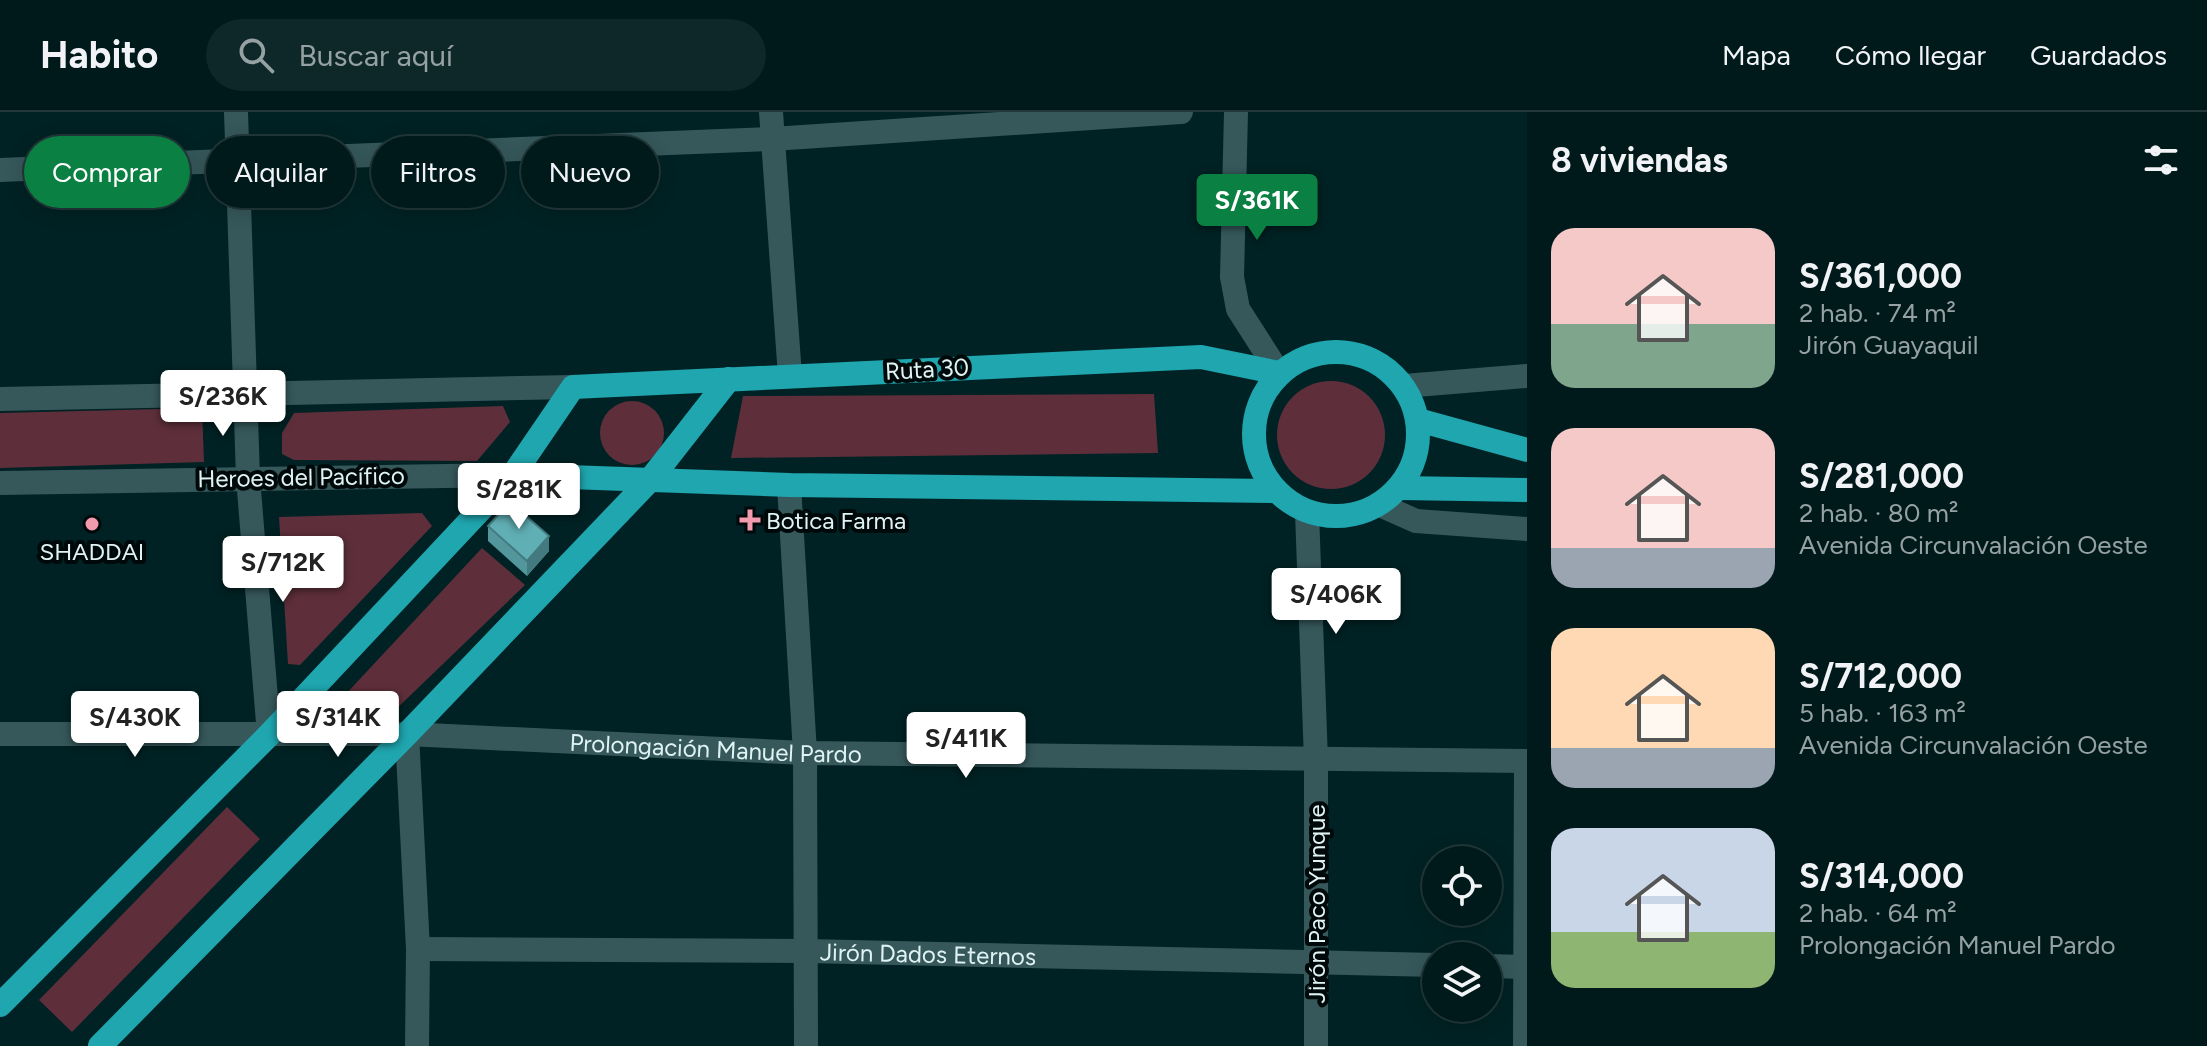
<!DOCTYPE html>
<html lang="es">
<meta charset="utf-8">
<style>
body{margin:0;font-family:Figtree,sans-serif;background:#0e2728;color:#f1f3f6;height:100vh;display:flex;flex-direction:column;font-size:30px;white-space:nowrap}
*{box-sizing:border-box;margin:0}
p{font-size:26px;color:#95a1a3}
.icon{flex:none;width:44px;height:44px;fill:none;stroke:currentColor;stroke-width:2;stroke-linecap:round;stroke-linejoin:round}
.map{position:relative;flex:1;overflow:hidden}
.side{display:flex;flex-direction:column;background:#001a1b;width:680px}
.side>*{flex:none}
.hud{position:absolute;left:24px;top:24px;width:760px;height:72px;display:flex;gap:16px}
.buttons{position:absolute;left:1422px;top:734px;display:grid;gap:16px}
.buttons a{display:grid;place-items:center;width:80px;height:80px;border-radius:50%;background:#001a1b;box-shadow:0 4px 20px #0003,0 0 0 2px #22383a;font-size:40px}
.price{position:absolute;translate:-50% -68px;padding:0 18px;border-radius:8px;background:#fff;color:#222;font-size:26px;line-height:52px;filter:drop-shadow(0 2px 4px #0008)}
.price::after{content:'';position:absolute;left:50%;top:48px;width:24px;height:18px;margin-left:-12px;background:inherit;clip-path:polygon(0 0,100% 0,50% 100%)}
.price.on{background:#0b8043;color:#fff}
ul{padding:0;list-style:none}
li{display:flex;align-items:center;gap:24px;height:200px;padding:0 24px}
li span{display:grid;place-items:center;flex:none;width:224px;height:160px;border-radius:24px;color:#555}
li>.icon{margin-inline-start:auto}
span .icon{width:96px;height:96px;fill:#fffc;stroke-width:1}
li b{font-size:34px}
h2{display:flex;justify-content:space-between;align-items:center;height:96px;padding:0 24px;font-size:34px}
.chip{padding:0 28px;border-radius:36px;background:#001a1b;box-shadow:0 4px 20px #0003,0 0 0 2px #22383a;font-size:28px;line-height:72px}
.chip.on{background:#0b8043;color:#fff}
header{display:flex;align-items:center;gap:48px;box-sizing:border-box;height:112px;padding:0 40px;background:#001a1b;border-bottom:2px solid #22383a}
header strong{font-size:38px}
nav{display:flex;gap:44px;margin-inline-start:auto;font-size:28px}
.search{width:560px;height:72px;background:#0e2728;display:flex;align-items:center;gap:20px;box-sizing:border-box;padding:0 28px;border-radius:44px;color:#95a1a3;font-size:30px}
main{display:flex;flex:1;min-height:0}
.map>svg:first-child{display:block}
.green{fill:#5e2f3b}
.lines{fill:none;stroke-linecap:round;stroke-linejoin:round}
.minor{stroke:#36585b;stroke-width:24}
.tertiary{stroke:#36585b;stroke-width:24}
.trunk{stroke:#1fa6af;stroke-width:24}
.wall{fill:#53969c}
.shaded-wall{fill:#437a7f}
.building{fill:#60afb5;stroke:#437a7f;stroke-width:2}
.poi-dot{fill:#f29aae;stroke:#00090a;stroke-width:3}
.labels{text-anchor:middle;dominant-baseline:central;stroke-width:8;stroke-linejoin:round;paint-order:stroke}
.street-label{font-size:24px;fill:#e0f3f4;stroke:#00090a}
.poi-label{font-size:24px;fill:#e0f3f4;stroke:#00090a;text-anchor:start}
</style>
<header>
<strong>Habito</strong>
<div class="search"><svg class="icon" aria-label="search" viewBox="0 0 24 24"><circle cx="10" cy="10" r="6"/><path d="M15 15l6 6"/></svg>Buscar aquí</div>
<nav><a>Mapa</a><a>Cómo llegar</a><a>Guardados</a></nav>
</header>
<main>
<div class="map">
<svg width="1527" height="934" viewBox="0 0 1527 934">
<rect width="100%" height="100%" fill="#002224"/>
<g class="green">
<circle cx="1331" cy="323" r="54"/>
<path d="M1154 282 1158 341 731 346 743 284Z"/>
<circle cx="632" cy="321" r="32"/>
<path d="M503 294 510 310 477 349 294 348 282 342V321L294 301Z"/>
<path d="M202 296 204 350 0 356V301Z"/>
<path d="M422 401 432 414 300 553 288 552 279 405Z"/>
<path d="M482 436 525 473 391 602 344 584Z"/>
<path d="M227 695 260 727 72 920 39 888Z"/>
</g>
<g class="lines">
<g class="minor">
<path d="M236 0 248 366 269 623"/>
<path d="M771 0 790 264"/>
<path d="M1236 0 1232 165 1238 197 1279 261"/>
<path d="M0 58 772 27 1181 0"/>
<path d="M1404 274 1527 264"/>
<path d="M789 373 805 641 806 934"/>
<path d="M1380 393 1416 409 1527 417"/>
<path d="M1307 400 1316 649V934"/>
<path id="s1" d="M0 622H407L805 641 1527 649"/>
<path d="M407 622 418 837 417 934"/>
<path id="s2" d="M418 837 807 839 1436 853"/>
<path d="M1488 854 1527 855"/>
<path d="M1525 934 1526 649"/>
</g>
<g class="tertiary">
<path d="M0 287 573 275"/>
<path d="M0 371 513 363"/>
</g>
<g class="trunk">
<circle cx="1336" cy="322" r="82"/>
<path d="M1418 308 1527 338"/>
<path d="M513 363 789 373 1276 379"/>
<path d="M1400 376 1527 378"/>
<path d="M0 893 269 623 513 363 573 275 1201 245 1279 261"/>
<path d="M100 934 407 622 650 368 729 267"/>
</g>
</g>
<path class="wall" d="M488 414 549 439 527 464 488 429Z"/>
<path class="shaded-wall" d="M549 424V439L527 464V449Z"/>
<path class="building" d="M510 390 549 424 527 449 488 414Z"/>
<g class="poi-dot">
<path d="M746 396h8v8h8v8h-8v8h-8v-8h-8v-8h8z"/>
<circle cx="92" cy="412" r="8"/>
</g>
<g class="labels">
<g class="street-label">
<text transform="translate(927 257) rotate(-3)">Ruta 30</text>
<text transform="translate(301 365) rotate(-1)">Heroes del Pacífico</text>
<text stroke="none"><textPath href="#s1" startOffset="716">Prolongación Manuel Pardo</textPath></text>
<text transform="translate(1316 792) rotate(-90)">Jirón Paco Yunque</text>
<text stroke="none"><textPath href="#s2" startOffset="510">Jirón Dados Eternos</textPath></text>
</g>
<g class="poi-label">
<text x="766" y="408">Botica Farma</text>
<text x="92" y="439" text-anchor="middle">SHADDAI</text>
</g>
</g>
</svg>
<div class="buttons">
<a><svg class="icon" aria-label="locate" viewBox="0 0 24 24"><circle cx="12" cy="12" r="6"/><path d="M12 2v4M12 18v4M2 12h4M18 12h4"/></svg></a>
<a><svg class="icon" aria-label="layers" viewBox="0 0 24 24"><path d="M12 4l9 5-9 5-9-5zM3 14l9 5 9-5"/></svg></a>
</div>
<b class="price on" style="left:1257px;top:130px">S/361K</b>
<b class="price" style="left:223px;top:326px">S/236K</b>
<b class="price" style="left:519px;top:419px">S/281K</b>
<b class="price" style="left:283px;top:492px">S/712K</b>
<b class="price" style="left:1336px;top:524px">S/406K</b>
<b class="price" style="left:135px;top:647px">S/430K</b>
<b class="price" style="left:338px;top:647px">S/314K</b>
<b class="price" style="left:966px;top:668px">S/411K</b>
<div class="hud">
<a class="chip on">Comprar</a>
<a class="chip">Alquilar</a>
<a class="chip">Filtros</a>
<a class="chip">Nuevo</a>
</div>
</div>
<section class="side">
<h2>8 viviendas<svg class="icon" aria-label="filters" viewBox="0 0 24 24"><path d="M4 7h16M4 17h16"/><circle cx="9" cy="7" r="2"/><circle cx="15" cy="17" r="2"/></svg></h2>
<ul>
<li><span style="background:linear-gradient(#f6c9c9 60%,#7fa58c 0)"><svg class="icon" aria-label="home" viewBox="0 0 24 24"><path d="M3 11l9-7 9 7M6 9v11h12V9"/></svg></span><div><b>S/361,000</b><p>2 hab. · 74 m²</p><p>Jirón Guayaquil</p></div></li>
<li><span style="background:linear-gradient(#f6c9c9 75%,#9aa5b1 0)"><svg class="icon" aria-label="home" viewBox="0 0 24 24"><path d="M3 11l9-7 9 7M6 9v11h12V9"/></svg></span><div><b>S/281,000</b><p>2 hab. · 80 m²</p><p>Avenida Circunvalación Oeste</p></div></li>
<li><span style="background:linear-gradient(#ffd9b3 75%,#9aa5b1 0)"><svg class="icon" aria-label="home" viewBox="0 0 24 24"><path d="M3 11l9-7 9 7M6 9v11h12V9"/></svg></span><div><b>S/712,000</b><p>5 hab. · 163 m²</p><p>Avenida Circunvalación Oeste</p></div></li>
<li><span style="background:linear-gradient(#c9d6e8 65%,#8fb573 0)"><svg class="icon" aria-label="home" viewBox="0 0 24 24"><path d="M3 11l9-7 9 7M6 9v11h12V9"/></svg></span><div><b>S/314,000</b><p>2 hab. · 64 m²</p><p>Prolongación Manuel Pardo</p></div></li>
</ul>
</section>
</main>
